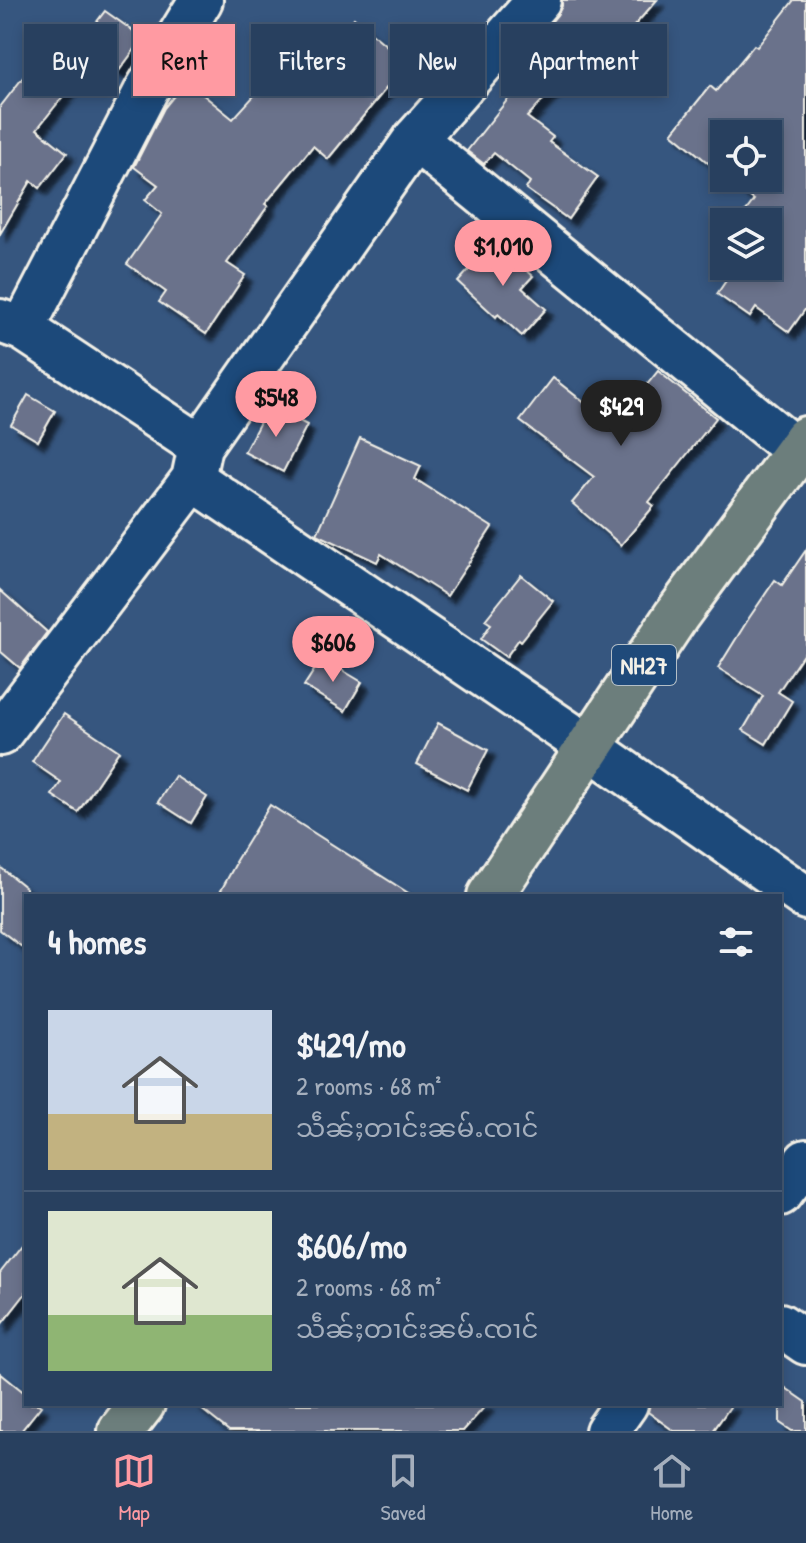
<!DOCTYPE html>
<meta charset="utf-8">
<style>
body{margin:0;font-family:"Patrick Hand","Noto Sans Myanmar",sans-serif;background:#304765;color:#f1f3f6;height:100vh;display:flex;flex-direction:column;font-size:30px;white-space:nowrap}
*{box-sizing:border-box;margin:0}
p{font-size:26px;color:#a5afbd}
.icon{flex:none;width:44px;height:44px;fill:none;stroke:currentColor;stroke-width:2;stroke-linecap:round;stroke-linejoin:round}
.map{position:relative;flex:1;overflow:hidden}
.panel{position:absolute;left:24px;top:894px;width:758px;height:512px;display:flex;flex-direction:column;background:#28405f;border-radius:0px;box-shadow:0 4px 12px #0003,0 0 0 2px #445974}
.panel>*{flex:none}
.hud{position:absolute;left:24px;top:24px;width:758px;height:72px;display:flex;gap:16px}
.buttons{position:absolute;left:710px;top:120px;display:grid;gap:16px}
.buttons a{display:grid;place-items:center;width:72px;height:72px;border-radius:0px;background:#28405f;box-shadow:0 4px 12px #0003,0 0 0 2px #445974;font-size:40px}
.price{position:absolute;translate:-50% -68px;padding:0 18px;border-radius:28px;background:#ff9aa2;color:#111;font-size:26px;line-height:52px;filter:drop-shadow(0 2px 4px #0008)}
.price::after{content:'';position:absolute;left:50%;top:48px;width:24px;height:18px;margin-left:-12px;background:inherit;clip-path:polygon(0 0,100% 0,50% 100%)}
.price.current{background:#222;color:#fff}
ul{padding:0;list-style:none}
li{display:flex;align-items:center;gap:24px;height:200px;padding:0 24px}
li+li{border-top:2px solid #445974}
li span{display:grid;place-items:center;flex:none;width:224px;height:160px;border-radius:0px;color:#555}
li>.icon{margin-inline-start:auto}
span .icon{width:96px;height:96px;fill:#fffc;stroke-width:1}
li b{font-size:34px}
h2{display:flex;justify-content:space-between;align-items:center;height:96px;padding:0 24px;font-size:34px}
.chip{padding:0 28px;border-radius:0px;background:#28405f;box-shadow:0 4px 12px #0003,0 0 0 2px #445974;font-size:28px;line-height:72px}
.chip.current{background:#ff9aa2;color:#111}
.tabs{display:flex;justify-content:space-around;align-items:center;height:112px;border-top:2px solid #445974;background:#28405f;font-size:22px;color:#a5afbd}
.tabs a{display:grid;justify-items:center;gap:4px}
.tabs .current{color:#ff9aa2}
.map>svg:first-child{display:block}
.building{fill:#6a728b;stroke:#f4f1e8;stroke-width:2;filter:url(#shadow)}
.lines{fill:none;stroke-linecap:round;stroke-linejoin:round}
.minor-casing{stroke:#f4f1e8;stroke-width:48}
.trunk-casing{stroke:#f4f1e8;stroke-width:50}
.minor{stroke:#1f4a7a;stroke-width:42}
.trunk{stroke:#6c7e7c;stroke-width:44}
.labels{text-anchor:middle;dominant-baseline:central;stroke-width:6;stroke-linejoin:round;paint-order:stroke}
.shield{fill:#1f4a7a;stroke:#b4bfc7;stroke-width:2}
.shield-label{font-size:24px;font-weight:bold;fill:#f4f1e8}
</style>
<div class="map">
<svg width="806" height="1431" viewBox="0 0 806 1431">
<defs>
<filter id="shadow"><feDropShadow dx="7" dy="7" stdDeviation="2" flood-color="#0009"/></filter>
</defs>
<rect width="100%" height="100%" fill="#36567f"/>
<filter id="ink" filterUnits="userSpaceOnUse"><feTurbulence type="fractalNoise" baseFrequency=".0125" numOctaves="2"/><feDisplacementMap in="SourceGraphic" scale="16" xChannelSelector="R" yChannelSelector="G"/><feConvolveMatrix kernelMatrix="1 2 1 2 8 2 1 2 1" color-interpolation-filters="sRGB"/></filter>
<g filter="url(#ink)">
<g class="building">
<path d="M562 0H657L596 69 583 57 527 117 553 137 549 142 598 177 568 219 526 189 530 182 494 153 484 164 467 151 527 75 556 44 542 33 557 15 562 6Z"/>
<path d="M794 0H806V308L789 332 756 308 750 317 717 294 736 266H768V222H738L754 200 726 178H768V134H724V176L672 133 710 86 716 91 754 45 757 47Z"/>
<path d="M105 11 143 38 118 72 80 44Z"/>
<path d="M354 18 407 63 328 159 313 146 265 204 268 206 227 263 245 275 206 334 159 302 166 292 127 264 162 214 145 200 158 185 134 167 164 108 186 81 233 119 284 63 303 80Z"/>
<path d="M42 53 76 80 37 129 67 153 40 188 31 181 0 234V107Z"/>
<path d="M495 241 533 276 522 288 546 309 522 336 498 314 496 317 458 282Z"/>
<path d="M658 371 716 418 649 502 654 506 621 545 572 503 594 477 520 421 553 378 614 426Z"/>
<path d="M28 395 55 411 38 441 11 425Z"/>
<path d="M269 405 307 425 283 472 244 452Z"/>
<path d="M360 438 421 466 415 479 492 527 447 596 381 554 377 562 317 534Z"/>
<path d="M806 550V650L778 692 792 701 766 744 743 730 763 696 718 668 749 618 775 580 782 585Z"/>
<path d="M521 575 553 601 521 641 519 639 506 657 481 639 491 624 485 620Z"/>
<path d="M0 590 47 632 20 668 0 651Z"/>
<path d="M322 658 362 682 345 711 304 686Z"/>
<path d="M64 714 119 751 78 812 52 795 61 782 32 762Z"/>
<path d="M438 723 488 750 467 790 417 764Z"/>
<path d="M175 776 207 797 191 823 158 802Z"/>
<path d="M270 805 413 896H218L236 863 235 862Z"/>
<path d="M0 867 26 888V950L0 930Z"/>
<path d="M26 1240V1293L0 1326V1273Z"/>
<path d="M0 1373 26 1394V1404H38L41 1406 21 1431H0Z"/>
<path d="M780 1384 806 1402V1431H792L780 1423Z"/>
<path d="M195 1404H487L463 1431H229Z"/>
<path d="M650 1404H732L713 1431H674L648 1412Z"/>
</g>
<g class="lines">
<g class="minor-casing">
<g id="minor">
<path d="M415 139 797 451"/>
<path d="M0 321 23 329 200 446"/>
<path d="M23 329 147 89 201 0"/>
<path d="M193 479 589 747 806 898"/>
<path d="M0 734 193 479 200 446 415 139 539 0"/>
<path d="M780 1194 806 1161"/>
<path d="M780 1325 806 1343"/>
<path d="M607 1431 626 1404"/>
</g>
</g>
<g class="trunk-casing">
<g id="trunk">
<path d="M490 896 676 616 806 439"/>
<path d="M121 1431 142 1404"/>
</g>
</g>
<use href="#minor" class="minor"/>
<use href="#trunk" class="trunk"/>
</g>
</g>
<g class="labels">
<rect class="shield" x="612" y="645" width="64" height="40" rx="6"/>
<g class="shield-label">
<text x="644" y="665">NH27</text>
</g>
</g>
</svg>
<div class="buttons">
<a><svg class="icon" aria-label="locate" viewBox="0 0 24 24"><circle cx="12" cy="12" r="6"/><path d="M12 2v4M12 18v4M2 12h4M18 12h4"/></svg></a>
<a><svg class="icon" aria-label="layers" viewBox="0 0 24 24"><path d="M12 4l9 5-9 5-9-5zM3 14l9 5 9-5"/></svg></a>
</div>
<b class="price" style="left:503px;top:288px">$1,010</b>
<b class="price" style="left:276px;top:439px">$548</b>
<b class="price current" style="left:621px;top:448px">$429</b>
<b class="price" style="left:333px;top:684px">$606</b>
<div class="hud">
<a class="chip">Buy</a>
<a class="chip current">Rent</a>
<a class="chip">Filters</a>
<a class="chip">New</a>
<a class="chip">Apartment</a>
</div>
<section class="panel">
<h2>4 homes<svg class="icon" aria-label="filters" viewBox="0 0 24 24"><path d="M4 7h16M4 17h16"/><circle cx="9" cy="7" r="2"/><circle cx="15" cy="17" r="2"/></svg></h2>
<ul>
<li><span style="background:linear-gradient(#c9d6e8 65%,#c2b280 0)"><svg class="icon" aria-label="home" viewBox="0 0 24 24"><path d="M3 11l9-7 9 7M6 9v11h12V9"/></svg></span><div><b>$429/mo</b><p>2 rooms · 68 m²</p><p>သဵၼ်ႈတၢင်းၼမ်ႉၸၢင်</p></div></li>
<li><span style="background:linear-gradient(#dfe7d0 65%,#8fb573 0)"><svg class="icon" aria-label="home" viewBox="0 0 24 24"><path d="M3 11l9-7 9 7M6 9v11h12V9"/></svg></span><div><b>$606/mo</b><p>2 rooms · 68 m²</p><p>သဵၼ်ႈတၢင်းၼမ်ႉၸၢင်</p></div></li>
</ul>
</section>
</div>
<nav class="tabs">
<a class="current"><svg class="icon" aria-label="map" viewBox="0 0 24 24"><path d="M3 6l6-2 6 2 6-2v14l-6 2-6-2-6 2zM9 4v14M15 6v14"/></svg>Map</a>
<a><svg class="icon" aria-label="saved" viewBox="0 0 24 24"><path d="M7 4h10v16l-5-4-5 4z"/></svg>Saved</a>
<a><svg class="icon" aria-label="home" viewBox="0 0 24 24"><path d="M3 11l9-7 9 7M6 9v11h12V9"/></svg>Home</a>
</nav>
